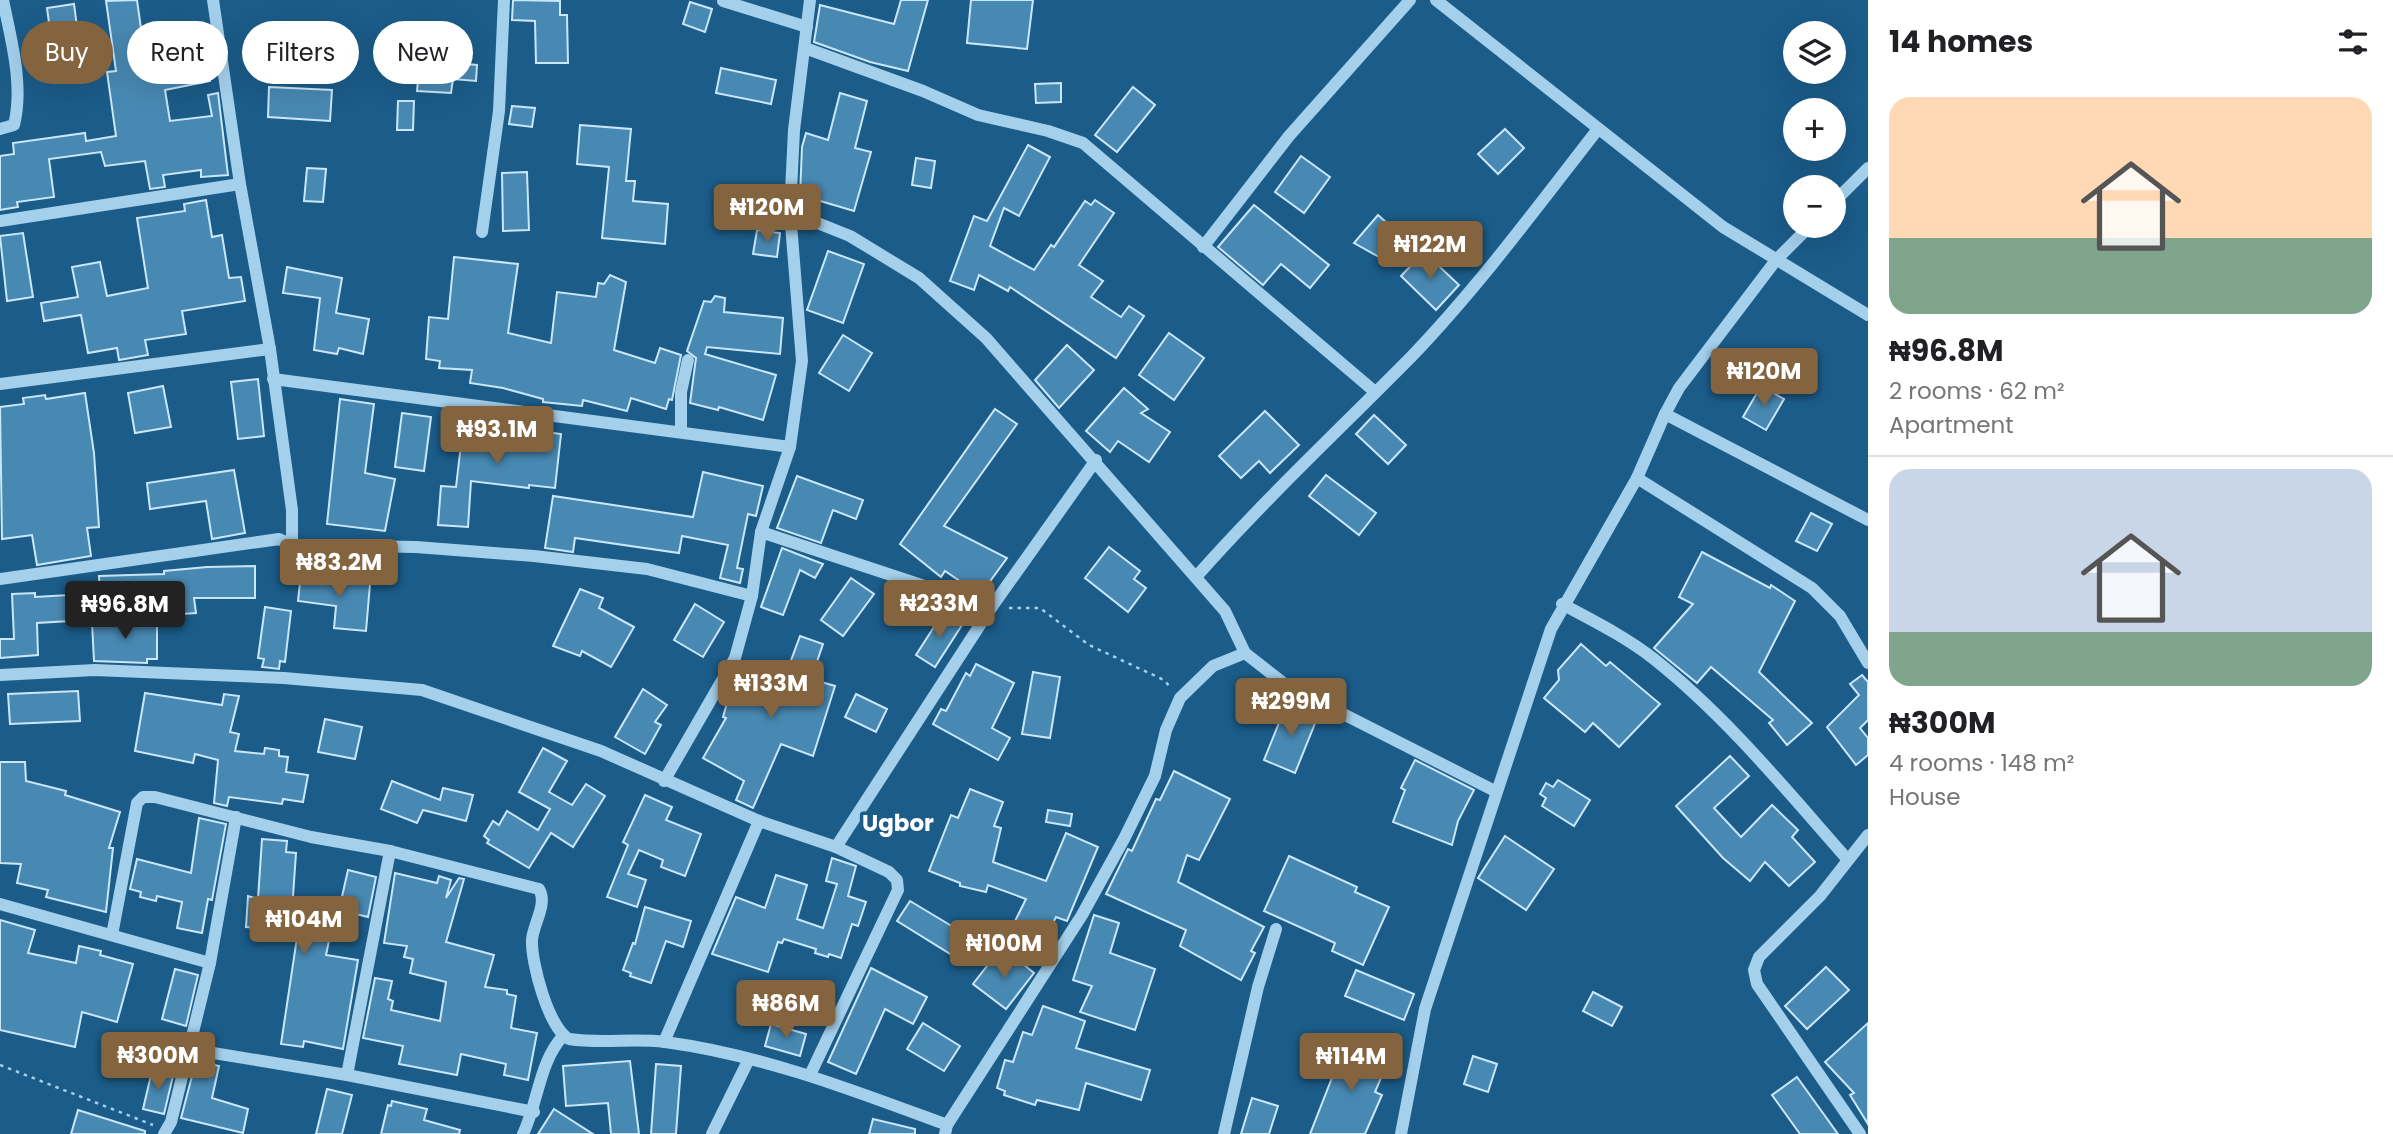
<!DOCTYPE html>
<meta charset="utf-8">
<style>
body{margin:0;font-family:Poppins,sans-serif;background:#f6f6f6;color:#202124;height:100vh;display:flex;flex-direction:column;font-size:26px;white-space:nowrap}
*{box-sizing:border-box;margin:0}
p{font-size:23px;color:#757577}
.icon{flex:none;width:38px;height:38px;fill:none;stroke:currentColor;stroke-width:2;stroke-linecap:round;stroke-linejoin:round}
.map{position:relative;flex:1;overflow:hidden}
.panel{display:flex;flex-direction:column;background:#fff;width:525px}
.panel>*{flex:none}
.top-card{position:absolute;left:21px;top:21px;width:665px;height:63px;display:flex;gap:14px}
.controls{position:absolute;left:1783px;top:21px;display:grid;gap:14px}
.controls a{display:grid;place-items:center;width:63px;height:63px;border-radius:50%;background:#fff;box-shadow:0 7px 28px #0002;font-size:35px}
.price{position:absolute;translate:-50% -60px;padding:0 16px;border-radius:7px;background:#84643f;color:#fff;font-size:23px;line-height:46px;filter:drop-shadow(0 2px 4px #0008)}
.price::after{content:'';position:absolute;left:50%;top:42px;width:21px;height:16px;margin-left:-10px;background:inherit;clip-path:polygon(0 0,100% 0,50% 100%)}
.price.active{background:#222;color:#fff}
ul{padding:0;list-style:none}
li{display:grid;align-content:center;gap:14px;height:371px;padding:0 21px}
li+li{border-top:2px solid #e0e0e0}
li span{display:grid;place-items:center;height:217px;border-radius:21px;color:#555}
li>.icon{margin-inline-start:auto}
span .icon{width:126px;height:126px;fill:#fffc;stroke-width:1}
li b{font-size:30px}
h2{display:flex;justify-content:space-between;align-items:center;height:84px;padding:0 21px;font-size:30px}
.pill{padding:0 24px;border-radius:32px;background:#fff;box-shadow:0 7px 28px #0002;font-size:24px;line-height:63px}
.pill.active{background:#84643f;color:#fff}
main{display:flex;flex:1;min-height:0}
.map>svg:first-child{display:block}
.building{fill:#4889b3;stroke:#cae7f9;stroke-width:2}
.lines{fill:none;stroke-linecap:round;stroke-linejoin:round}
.path{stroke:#a4d0ec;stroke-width:2.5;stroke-dasharray:3.5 5;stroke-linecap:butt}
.minor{stroke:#a4d0ec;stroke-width:12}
.labels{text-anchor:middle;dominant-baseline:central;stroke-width:7;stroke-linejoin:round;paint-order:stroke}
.quarter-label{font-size:23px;font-weight:bold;fill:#fff;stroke:#1b5c89}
</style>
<main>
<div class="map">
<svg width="1868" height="1134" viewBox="0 0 1868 1134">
<rect width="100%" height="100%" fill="#1b5c89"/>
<g class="building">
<path d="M137 0 145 57 203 45 210 81 165 90 170 121 212 116 208 95 218 93 228 175 201 177V170L163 175 165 187 150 189 145 161 105 166 101 152 49 159 54 197 17 202 18 207 0 210V156L14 154 13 143 85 133 86 141 116 136 107 72 116 71 106 1Z"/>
<path d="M513 0 560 1V15H567L568 63H536L535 21 512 20Z"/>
<path d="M901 0H928L908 71 870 62 814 42 820 5 894 24Z"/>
<path d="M971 0H1033L1027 49 967 43Z"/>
<path d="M690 2 712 9 705 32 683 24Z"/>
<path d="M74 4 82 65 55 68 47 8Z"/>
<path d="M420 60 477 65 476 81 453 79 451 93 417 91Z"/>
<path d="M721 68 776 80 771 104 716 93Z"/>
<path d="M1061 83V102L1036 103 1035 84Z"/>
<path d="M269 87 332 90 330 121 268 117Z"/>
<path d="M1133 87 1155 105 1117 152 1095 135Z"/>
<path d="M840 93 867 101 855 148 871 152 854 211 800 195 802 147 806 133 828 140Z"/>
<path d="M398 101H414L413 130H397Z"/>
<path d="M512 106 535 108 532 127 509 124Z"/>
<path d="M580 125 631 129 626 181H635L633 201 668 204 665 244 602 238 609 167 577 164Z"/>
<path d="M1505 129 1524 148 1498 174 1478 154Z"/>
<path d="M1028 145 1050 157 1019 216 1004 208 990 246 1034 270 1051 245 1054 247 1085 201 1091 205 1095 200 1114 213 1079 265 1103 281 1091 297 1121 317 1129 306 1144 316 1116 358 1010 287 1008 291 979 275 974 290 950 281 974 216 987 221Z"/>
<path d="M1301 156 1330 177 1304 213 1275 192Z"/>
<path d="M916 158 935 161 931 188 912 185Z"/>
<path d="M307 168 326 169 323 202 304 201Z"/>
<path d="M527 172 529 230 503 231 502 173Z"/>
<path d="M206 200 212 237 222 235 229 278 241 277 245 301 182 311 186 334 145 340 148 355 119 360 117 348 88 353 81 315 44 321 41 303 78 297 72 267 100 262 107 296 148 288 137 218 185 211 184 204Z"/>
<path d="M1254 205 1329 265 1310 288 1281 264 1263 285 1218 247Z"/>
<path d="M1378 215 1397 232 1379 257 1354 243Z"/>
<path d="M1416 225 1431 239 1413 257 1399 242Z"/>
<path d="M757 230 780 233 777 257 753 254Z"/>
<path d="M23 233 33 297 7 301 0 236Z"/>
<path d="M828 251 864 264 843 323 807 310Z"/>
<path d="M1424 252 1459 285 1436 310 1401 276Z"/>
<path d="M454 257 518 264 508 333 551 343 557 292 596 297 598 283 604 284 610 275 626 282 614 350 655 363 660 348 681 355 672 400 669 399 666 409 631 398 627 411 583 400 582 406 543 402V399L503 388 470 383 472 370 439 368 440 361 426 359 429 317 448 319Z"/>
<path d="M287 267 342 278 336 313 369 319 363 354 339 348 337 354 314 350 320 298 283 293Z"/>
<path d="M715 296 725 298 724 312 783 318 780 354 707 347 705 354 776 375 763 420 719 407 718 410 690 403 696 358 687 351 704 301 711 302Z"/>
<path d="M1169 333 1204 358 1174 400 1139 375Z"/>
<path d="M843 335 872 353 849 391 819 373Z"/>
<path d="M1067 345 1094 370 1059 408 1035 380Z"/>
<path d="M258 379 264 436 238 439 231 382Z"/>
<path d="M163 386 171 427 135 433 128 393Z"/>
<path d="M1761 386 1784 399 1766 430 1743 417Z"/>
<path d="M1124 388 1148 409 1141 413 1170 432 1149 462 1118 441 1110 452 1086 431Z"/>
<path d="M85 393 94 453 99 527 87 528 91 556 37 565 32 535 2 539 0 407 24 404 23 398 45 395 46 399Z"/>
<path d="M340 399 374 404 365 473 395 479 385 531 327 524Z"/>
<path d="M995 409 1017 424 944 526 1007 558 980 595 945 571 941 577 900 544Z"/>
<path d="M1265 411 1299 445 1270 473 1259 461 1241 478 1219 456Z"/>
<path d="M402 413 431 417 424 471 395 467Z"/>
<path d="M1374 415 1406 445 1388 464 1356 434Z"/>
<path d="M464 419 491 422 490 431 538 440 539 431 561 434 555 488 529 485V488L471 481 468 527 438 525 441 486 456 487Z"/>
<path d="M234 470 245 533 212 539 206 501 150 509 147 483Z"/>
<path d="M703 472 763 486 756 516 748 514 737 568 743 569 740 583 720 578 728 545 682 536 679 553 575 538 573 552 545 548 553 496 693 517Z"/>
<path d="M1326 475 1376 513 1359 535 1309 496Z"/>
<path d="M797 476 863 500 856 519 833 510 821 543 777 528Z"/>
<path d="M1811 513 1832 524 1817 551 1796 541Z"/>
<path d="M1109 547 1140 571 1134 579 1146 588 1128 612 1085 578Z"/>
<path d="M782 548 823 564 815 578 800 570 783 615 761 607Z"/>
<path d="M1702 552 1770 588 1771 585 1795 601 1759 672 1812 723 1787 745 1769 723 1773 720 1711 667 1697 683 1654 648 1693 604 1679 597Z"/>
<path d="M255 566V598H194L196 613 182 614 181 596 100 599 99 576 164 574V571L207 567Z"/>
<path d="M301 574 370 584 366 631 334 628 336 606 298 601Z"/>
<path d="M851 578 874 594 843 636 821 620Z"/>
<path d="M580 589 603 598 599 608 634 627 611 667 582 651 580 656 553 646Z"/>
<path d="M35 593V597L86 594 87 620 37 623 38 655 0 658V639H14L12 594Z"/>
<path d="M695 604 724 622 703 657 674 640Z"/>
<path d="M265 607 291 611 285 662 280 661 279 669 262 667 264 659 258 658Z"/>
<path d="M943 613 962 625 935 667 916 655Z"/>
<path d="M157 619V659H147V663L94 661 92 623Z"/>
<path d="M800 636 823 644 811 679 835 686 813 756 781 744 753 808 736 800 744 781 703 758 726 718 723 717 735 675 765 686 769 669 786 674Z"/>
<path d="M1581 644 1606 666 1610 662 1660 704 1619 747 1593 723 1585 732 1544 698 1559 680 1558 670Z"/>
<path d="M976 664 1014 683 992 728 1010 738 998 760 933 724 941 709 946 711 966 673 970 676Z"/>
<path d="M1033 672 1060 677 1050 738 1022 734Z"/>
<path d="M1862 675 1868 682V720L1860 728 1868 738V755L1856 765 1827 727 1859 695 1850 684Z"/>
<path d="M643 689 667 705 655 722 661 725 645 754 615 737Z"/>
<path d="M78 691 80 721 10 724 8 694Z"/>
<path d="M145 693 222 705 224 694 239 696 230 732 239 734 235 751 264 754 265 748 279 750V756L288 757 286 772 308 775 303 802 283 799 282 804 229 797 227 806 214 803 218 760 195 754 193 763 135 751Z"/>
<path d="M856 694 887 709 876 732 845 717Z"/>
<path d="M1287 703 1318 716 1295 773 1264 760Z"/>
<path d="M325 719 362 727 355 759 318 752Z"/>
<path d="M543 748 567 761 549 792 572 805 586 784 605 796 573 847 551 833 529 868 487 843 489 840 484 836 493 821 499 825 507 811 538 830 550 809 519 792Z"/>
<path d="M1730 756 1749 776 1714 808 1741 837 1772 805 1798 830 1792 837 1815 862 1789 886 1765 862 1750 881 1723 858 1676 806Z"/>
<path d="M1415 760 1474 790 1458 821 1452 845 1393 822 1405 790 1401 788Z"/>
<path d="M0 762H25L26 781 66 791 65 795 120 812 109 848H113L106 912 46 897 48 890 17 883 21 864 0 863Z"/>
<path d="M1174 771 1230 799 1199 860 1187 855 1178 882 1264 927 1251 951 1255 953 1241 980 1180 946 1186 930 1106 894 1128 849 1132 851 1156 799 1160 800Z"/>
<path d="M1558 780 1590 800 1574 826 1542 806 1546 798 1540 794 1546 783 1553 787Z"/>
<path d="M392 781 440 800 443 788 473 795 466 821 423 810 417 823 381 809Z"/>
<path d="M970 789 1003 802 994 826 1001 828 993 862 1046 881 1066 833 1098 847 1067 921 1056 917 1042 945 1011 929 1026 899 988 885 986 892 960 886V883L929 871 951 815 958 818Z"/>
<path d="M645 795 672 807 666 820 701 834 685 876 661 867 663 860 639 850 628 874 646 880 637 907 607 897 628 845 623 842Z"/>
<path d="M1048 810 1072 814 1070 826 1046 822Z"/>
<path d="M199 818 226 824 212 900 208 899 202 933 177 928 182 902 157 896 156 901 140 897 141 892 130 889 137 859 191 873Z"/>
<path d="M1505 836 1554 869 1526 910 1478 878Z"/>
<path d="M262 839 287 841 286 852 296 853 292 911 334 917 326 955 358 960 343 1049 304 1041 303 1047 281 1044 298 931 246 927 248 896 258 899Z"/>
<path d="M1289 856 1357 887 1355 892 1389 907 1363 965 1332 951 1335 943 1264 911Z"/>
<path d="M832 858 856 866 848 896 866 902 858 926 852 924 841 958 829 954 828 957 815 953 816 949 784 939 782 943 778 942 768 972 712 954 736 897 765 908 776 875 807 885 797 919 823 928 837 884 826 881Z"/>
<path d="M348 870 376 877 368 917 339 910Z"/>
<path d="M395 873 437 883 439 876 451 880 446 898 459 878 464 879 446 942 494 955 485 987 507 990V994L516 996 511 1028 537 1033 528 1080 504 1075 506 1064 461 1054 457 1075 399 1064 403 1046 363 1038 375 978 392 981 388 999 393 1001 391 1010 440 1021 446 982 410 973 413 959 404 957 407 946 384 943Z"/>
<path d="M910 901 965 934 952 955 897 921Z"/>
<path d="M645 907 691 921 683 947 666 941 651 983 630 976 631 973 623 970 633 943 635 944Z"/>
<path d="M1094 915 1119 923 1110 953 1155 969 1135 1030 1080 1012 1092 986 1073 980Z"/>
<path d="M0 920 35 930 28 953 76 963 79 946 101 951 100 955 133 964 117 1022 82 1012 75 1047 0 1030Z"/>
<path d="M1013 956 1034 973 1006 1009 973 984 994 957 1005 966Z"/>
<path d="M1826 967 1849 990 1807 1029 1785 1006Z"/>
<path d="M871 968 927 997 913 1024 885 1009 856 1074 828 1062Z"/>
<path d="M175 969 198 975 186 1026 162 1019Z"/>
<path d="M1356 970 1414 994 1404 1020 1345 996Z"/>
<path d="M1593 992 1622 1007 1612 1026 1583 1011Z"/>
<path d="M1043 1006 1085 1021 1076 1048 1150 1070 1141 1100 1086 1083 1079 1110 1037 1100 1035 1105 1004 1095 1005 1091 997 1088 1005 1060 1013 1062 1023 1032 1032 1035Z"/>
<path d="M923 1023 960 1046 944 1071 907 1049Z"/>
<path d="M1868 1023V1124L1850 1095 1854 1093 1825 1062Z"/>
<path d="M771 1024 806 1034 800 1056 765 1046Z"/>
<path d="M124 1036 148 1041 142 1068 117 1062Z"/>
<path d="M1346 1042 1389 1059 1375 1092 1382 1095 1365 1134H1310Z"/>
<path d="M1473 1056 1497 1064 1488 1092 1464 1084Z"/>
<path d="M196 1061 219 1066 212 1098 248 1109 243 1133 181 1118Z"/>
<path d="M630 1061 639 1134H611L608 1103 566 1106 563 1066Z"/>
<path d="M656 1064 681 1066 676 1134H651Z"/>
<path d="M152 1071 173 1076 164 1114 143 1109Z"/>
<path d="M1797 1077 1838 1134H1800L1772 1095Z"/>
<path d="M327 1089 352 1095 342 1134H316Z"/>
<path d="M1252 1098 1278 1106 1269 1134H1241Z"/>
<path d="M392 1101 427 1109 424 1120 460 1130 459 1134H381L388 1105 391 1106Z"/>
<path d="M554 1109 593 1134H538Z"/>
<path d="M78 1110 145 1131V1134H71Z"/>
<path d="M873 1119 915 1129V1134H869Z"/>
</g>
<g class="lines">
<g class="path">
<path d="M1009 608H1040L1089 645 1164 680 1171 688"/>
<path d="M0 1065 153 1125"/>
</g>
<g class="minor">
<path d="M213 0 240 184 270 349 292 510V545"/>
<path d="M1436 0 1723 227 1868 315"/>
<path d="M723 1 807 27"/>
<path d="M805 48 923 91 978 115 1048 131 1083 143 1374 391"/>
<path d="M0 129 14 125C24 85 11 40 3 0"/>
<path d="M1834 202 1868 168"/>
<path d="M790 212 850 236 919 278 986 338 1225 611 1245 653 1286 685 1495 791"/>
<path d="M0 221 240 184"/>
<path d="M482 232 499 111 504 0"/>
<path d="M1203 247 1289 136 1410 0"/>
<path d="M273 379 790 447"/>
<path d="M0 384 270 349"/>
<path d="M1665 414 1868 520"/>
<path d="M681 432V392L688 360"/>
<path d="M1637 478 1812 588 1840 616 1868 663"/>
<path d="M761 532 991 608"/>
<path d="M1196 577C1264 500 1340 429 1412 356 1479 286 1538 206 1598 129"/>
<path d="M0 579 279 539 292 545 416 547 534 556 647 569 752 596"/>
<path d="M1562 604C1594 621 1626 637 1654 659 1727 717 1787 791 1848 860"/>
<path d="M0 675 95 670 284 678 422 690 601 751 759 821 836 847 889 872 897 880 898 890 810 1075"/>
<path d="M664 781 735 658 752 596 761 532 790 447 802 361 790 212 794 130 810 0"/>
<path d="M836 847 991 608 1096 460"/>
<path d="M0 904 210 963"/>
<path d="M112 935 137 803 143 797H155L311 837 390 851 539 889C548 904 533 924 532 940 531 963 549 1029 569 1039 601 1044 633 1038 665 1042 763 1055 855 1091 947 1125"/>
<path d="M664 1042 759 821"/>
<path d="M189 1049 347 1075 534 1112"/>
<path d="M347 1075 390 851"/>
<path d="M164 1134 171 1122 210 963 236 817"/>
<path d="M523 1134C538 1103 539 1062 563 1036"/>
<path d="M712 1134 749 1059"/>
<path d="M945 1134 947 1125 1082 915 1125 837 1155 776 1166 730 1180 698 1213 666 1245 653"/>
<path d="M1224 1134 1258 987 1276 929"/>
<path d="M1401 1134 1425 1009 1551 629 1637 478 1665 414 1679 388 1776 260 1810 226"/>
<path d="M1860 1134 1757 984 1754 970 1759 957 1820 896 1868 835"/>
</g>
</g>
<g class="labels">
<g class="quarter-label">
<text x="898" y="823">Ugbor</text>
</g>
</g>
</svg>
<div class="controls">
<a><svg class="icon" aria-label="layers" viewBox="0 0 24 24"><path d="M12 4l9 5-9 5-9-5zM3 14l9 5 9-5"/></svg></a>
<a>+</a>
<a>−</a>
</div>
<b class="price" style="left:767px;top:244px">₦120M</b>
<b class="price" style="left:1430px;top:281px">₦122M</b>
<b class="price" style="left:1764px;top:408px">₦120M</b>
<b class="price" style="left:497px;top:466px">₦93.1M</b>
<b class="price" style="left:339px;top:599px">₦83.2M</b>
<b class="price" style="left:939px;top:640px">₦233M</b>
<b class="price active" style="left:125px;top:641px">₦96.8M</b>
<b class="price" style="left:771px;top:720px">₦133M</b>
<b class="price" style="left:1291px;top:738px">₦299M</b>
<b class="price" style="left:304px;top:956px">₦104M</b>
<b class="price" style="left:1004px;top:980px">₦100M</b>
<b class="price" style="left:786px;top:1040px">₦86M</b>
<b class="price" style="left:158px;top:1092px">₦300M</b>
<b class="price" style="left:1351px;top:1093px">₦114M</b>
<div class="top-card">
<a class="pill active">Buy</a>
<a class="pill">Rent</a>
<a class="pill">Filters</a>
<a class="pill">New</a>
</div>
</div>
<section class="panel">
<h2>14 homes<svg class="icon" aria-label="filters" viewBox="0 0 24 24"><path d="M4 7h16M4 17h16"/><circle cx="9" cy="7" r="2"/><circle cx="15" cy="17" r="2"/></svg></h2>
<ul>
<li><span style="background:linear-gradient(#ffd9b3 65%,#7fa58c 0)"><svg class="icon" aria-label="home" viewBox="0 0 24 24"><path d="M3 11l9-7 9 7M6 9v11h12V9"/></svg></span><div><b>₦96.8M</b><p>2 rooms · 62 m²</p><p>Apartment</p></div></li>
<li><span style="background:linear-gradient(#c9d6e8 75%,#7fa58c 0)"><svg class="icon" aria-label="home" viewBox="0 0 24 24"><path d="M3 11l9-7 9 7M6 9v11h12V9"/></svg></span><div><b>₦300M</b><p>4 rooms · 148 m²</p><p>House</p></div></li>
</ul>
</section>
</main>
